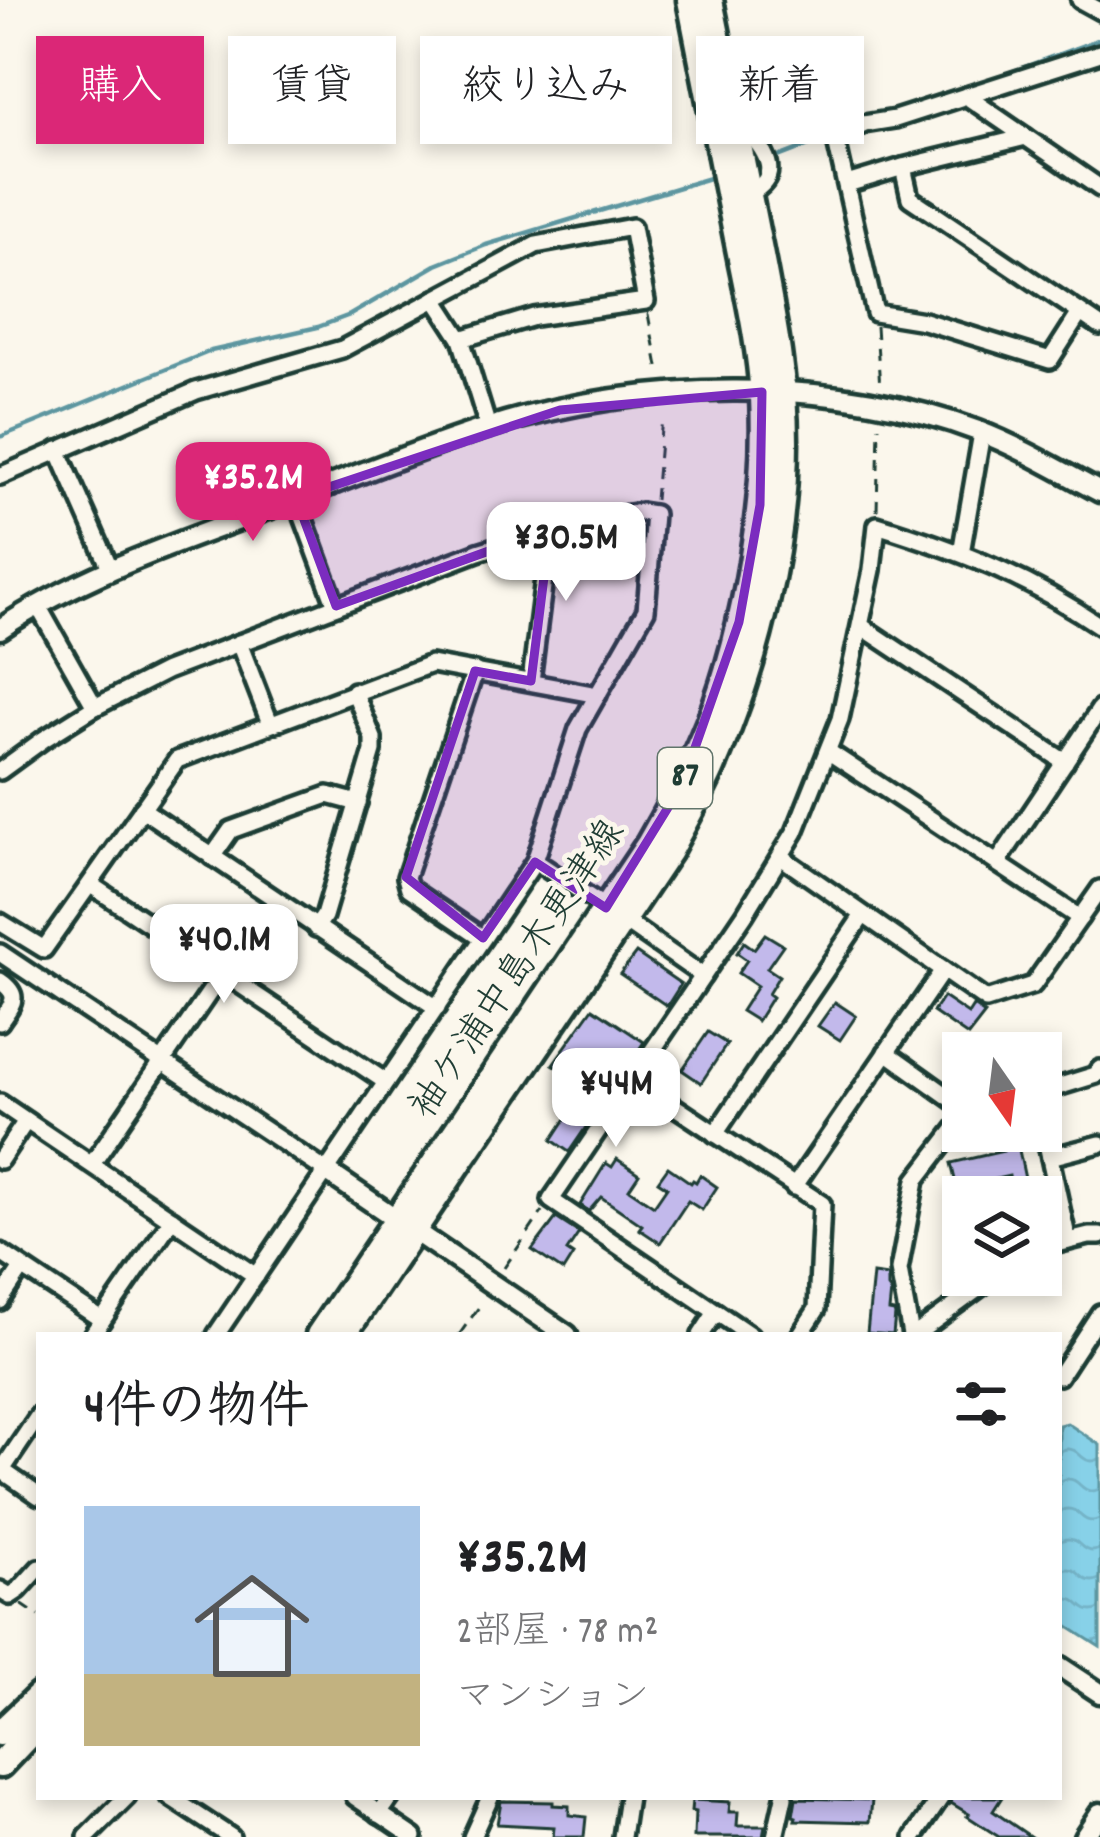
<!DOCTYPE html>
<html lang="ja">
<meta charset="utf-8">
<style>
body{margin:0;font-family:Dekko,"Klee One",sans-serif;background:#f6f6f6;color:#202124;height:100vh;display:flex;flex-direction:column;font-size:45px;white-space:nowrap}
*{box-sizing:border-box;margin:0}
p{font-size:39px;color:#757577}
.icon{flex:none;width:66px;height:66px;fill:none;stroke:currentColor;stroke-width:2;stroke-linecap:round;stroke-linejoin:round}
.map{position:relative;flex:1;overflow:hidden}
.drawer{position:absolute;left:36px;top:1332px;width:1026px;height:468px;display:flex;flex-direction:column;background:#fff;border-radius:0px;box-shadow:0 6px 18px #0003}
.drawer>*{flex:none}
.hud{position:absolute;left:36px;top:36px;width:1029px;height:108px;display:flex;gap:24px}
.needle{width:78px;rotate:166deg}
.controls{position:absolute;left:942px;top:1032px;display:grid;gap:24px}
.controls a{display:grid;place-items:center;width:120px;height:120px;border-radius:0px;background:#fff;box-shadow:0 6px 18px #0003;font-size:60px}
.price{position:absolute;translate:-50% -102px;padding:0 27px;border-radius:24px;background:#fff;color:#222;font-size:39px;line-height:78px;filter:drop-shadow(0 3px 6px #0008)}
.price::after{content:'';position:absolute;left:50%;top:72px;width:36px;height:27px;margin-left:-18px;background:inherit;clip-path:polygon(0 0,100% 0,50% 100%)}
.price.selected{background:#db2777;color:#fff}
ul{padding:0;list-style:none}
li{display:flex;align-items:center;gap:36px;height:300px;padding:0 48px}
li span{display:grid;place-items:center;flex:none;width:336px;height:240px;border-radius:0px;color:#555}
li>.icon{margin-inline-start:auto}
span .icon{width:144px;height:144px;fill:#fffc;stroke-width:1}
li b{font-size:51px}
h2{display:flex;justify-content:space-between;align-items:center;height:144px;padding:0 48px;font-size:51px}
.tag{padding:0 42px;border-radius:0px;background:#fff;box-shadow:0 6px 18px #0003;font-size:42px;line-height:108px}
.tag.selected{background:#db2777;color:#fff}
.map>svg:first-child{display:block}
.water{fill:url(#water-waves);stroke:#5d96a0;stroke-width:3}
.lines{fill:none;stroke-linecap:round;stroke-linejoin:round}
.stream{stroke:#5d96a0;stroke-width:4.5}
.building{fill:#c2b9eb;stroke:#1f3d34;stroke-width:3}
.minor-casing{stroke:#1f3d34;stroke-width:24}
.tertiary-casing{stroke:#1f3d34;stroke-width:27}
.primary-casing{stroke:#1f3d34;stroke-width:33}
.path{stroke:#1f3d34;stroke-width:3;stroke-dasharray:12 9;stroke-linecap:butt}
.minor{stroke:#fbf7ec;stroke-width:15}
.tertiary{stroke:#fbf7ec;stroke-width:18}
.primary{stroke:#fbf7ec;stroke-width:24}
.marked{fill:#7b2cbf;fill-opacity:0.2;stroke:#7b2cbf;stroke-width:9;stroke-linejoin:round}
.labels{text-anchor:middle;dominant-baseline:central;stroke-width:10;stroke-linejoin:round;paint-order:stroke}
.shield{fill:#fbf7ec;stroke:#61756b;stroke-width:3}
.shield-label{font-size:36px;font-weight:bold;fill:#1f3d34}
.street-label{font-size:39px;fill:#1f3d34;stroke:#fbf7ec}
</style>
<div class="map">
<svg width="1100" height="1837" viewBox="0 0 1100 1837">
<defs>
<pattern id="water-waves" width="16" height="10" patternUnits="userSpaceOnUse" patternTransform="scale(3)"><rect width="16" height="10" fill="#87d1e8"/><path d="M0 5q4-4 8 0t8 0" fill="none" stroke="#74b4c8"/></pattern>
</defs>
<rect width="100%" height="100%" fill="#fbf7ec"/>
<filter id="ink" filterUnits="userSpaceOnUse"><feTurbulence type="fractalNoise" baseFrequency=".00833" numOctaves="2"/><feDisplacementMap in="SourceGraphic" scale="24" xChannelSelector="R" yChannelSelector="G"/><feConvolveMatrix kernelMatrix="1 2 1 2 8 2 1 2 1" color-interpolation-filters="sRGB"/></filter>
<g filter="url(#ink)">
<path class="water" d="M1067 1423 1100 1445V1647L1059 1621V1425Z"/>
<g class="lines">
<g class="stream">
<path d="M970 87 1100 39"/>
<path d="M773 159 835 135"/>
<path d="M0 437 211 351 318 327 350 315 436 265 486 245 716 176"/>
</g>
</g>
<g class="building">
<path d="M765 934 783 945 767 968 779 976 768 994 772 997 757 1021 741 1011 757 986 738 973 747 960 737 953 744 942 754 949Z"/>
<path d="M636 953 681 984 667 1006 620 974Z"/>
<path d="M943 997 968 1014 973 1006 985 1014 968 1036 933 1012Z"/>
<path d="M835 1002 856 1016 840 1040 818 1026Z"/>
<path d="M593 1008 644 1042 569 1152 552 1140 571 1111 579 1116 595 1092 553 1064Z"/>
<path d="M708 1032 727 1044 701 1083 682 1070Z"/>
<path d="M1016 1136 1025 1179 1010 1182 1009 1176 957 1188 951 1163 1003 1151 1001 1140Z"/>
<path d="M617 1159 639 1174 629 1189 654 1206 667 1187 658 1181 668 1167 691 1183 693 1180 696 1182 700 1175 717 1187 702 1210 688 1201 660 1243 639 1229 642 1225 601 1197 589 1211 580 1205 606 1163 612 1167Z"/>
<path d="M556 1218 579 1233 567 1251 573 1255 563 1271 532 1250Z"/>
<path d="M873 1274 888 1276V1288L891 1292 889 1311 894 1312 895 1315 893 1335 867 1333Z"/>
<path d="M953 1797H1002L993 1811 1031 1837H999L967 1816 969 1814 951 1803Z"/>
<path d="M796 1798 872 1800 870 1822 795 1820 796 1817 793 1816Z"/>
<path d="M692 1800 730 1802 729 1812H738L737 1826H765L763 1837H694L695 1812 691 1811Z"/>
<path d="M501 1801 553 1802V1805L569 1806V1815L586 1817 584 1837H553L554 1827 497 1824Z"/>
</g>
<g class="lines">
<g class="minor-casing">
<g id="minor">
<path d="M1080 0 1100 11"/>
<path d="M966 96 1100 188"/>
<path d="M740 119 768 129H787L818 120 864 124 895 119 1100 53"/>
<path d="M741 120C759 147 789 173 749 194"/>
<path d="M864 124 836 141 875 313 924 321 1050 360 1080 313"/>
<path d="M903 167 910 198 1100 326"/>
<path d="M847 184 903 167 1026 137"/>
<path d="M435 299 461 339 488 427"/>
<path d="M58 450 111 570"/>
<path d="M0 476 196 391 342 349 536 245 632 227 646 301 534 317 461 339"/>
<path d="M296 498 336 606"/>
<path d="M961 553 982 433"/>
<path d="M38 606 95 707"/>
<path d="M861 626 1065 762"/>
<path d="M239 643 270 723"/>
<path d="M475 671 406 877 409 888 483 938"/>
<path d="M531 681 548 547 547 531"/>
<path d="M829 752 1080 918"/>
<path d="M0 771 44 739 95 707 166 671 478 552 572 523 641 512 654 514 646 610 578 729 535 861 216 1335"/>
<path d="M142 809 437 1008"/>
<path d="M212 857 231 830 328 795 358 803"/>
<path d="M781 857 986 1000 1033 985 1100 889"/>
<path d="M535 861 606 908"/>
<path d="M998 862 1100 709"/>
<path d="M91 885 386 1082"/>
<path d="M623 920 703 976"/>
<path d="M0 922 44 949 177 760 431 664 598 695"/>
<path d="M316 928 324 916 373 751V738L354 691"/>
<path d="M0 953 326 1171"/>
<path d="M0 981C22 996 12 1004 0 1022"/>
<path d="M886 1052 963 1107"/>
<path d="M633 1079 822 1204 817 1309 800 1335"/>
<path d="M1041 1092 1096 1075 1100 1069"/>
<path d="M0 1103 256 1276"/>
<path d="M1041 1116 1068 1241"/>
<path d="M715 1134 863 915"/>
<path d="M1050 1157 1100 1144"/>
<path d="M0 1160 26 1121"/>
<path d="M92 1164 222 974"/>
<path d="M794 1187 943 970"/>
<path d="M1041 1248 1089 1236H1100"/>
<path d="M0 1252 102 1320"/>
<path d="M0 1301 22 1268"/>
<path d="M92 1335 172 1219"/>
<path d="M701 1335 716 1312"/>
<path d="M750 1335 551 1200 745 914 795 832 840 719 872 570 877 525C961 551 1027 577 1100 626"/>
<path d="M911 1335 899 1270 916 1180 963 1119"/>
<path d="M915 1335 997 1275"/>
<path d="M1059 1376 1100 1313"/>
<path d="M0 1469 39 1496"/>
<path d="M2 1470 39 1415"/>
<path d="M0 1590 10 1596 19 1590 39 1568"/>
<path d="M170 1797 231 1837"/>
<path d="M355 1797 414 1837"/>
<path d="M379 1814 391 1797"/>
<path d="M87 1837 127 1797"/>
<path d="M472 1837 490 1797"/>
<path d="M622 1837 628 1797"/>
<path d="M775 1837 784 1797"/>
<path d="M914 1837 941 1797"/>
</g>
</g>
<g class="tertiary-casing">
<g id="tertiary">
<path d="M0 629C85 572 187 540 282 504 349 478 417 450 486 428 637 380 829 375 978 431 1020 447 1060 471 1100 492"/>
<path d="M326 1171 567 1335"/>
<path d="M1059 1666 1100 1693"/>
<path d="M1084 1837 1100 1813"/>
</g>
</g>
<g class="primary-casing">
<g id="primary">
<path d="M319 1335 649 844C672 804 693 764 710 721 747 625 768 499 763 397 760 345 748 294 738 243 722 162 706 81 690 0"/>
<path d="M343 1335 669 851C683 824 699 797 711 770 755 668 785 553 785 441 785 377 772 314 760 251 744 167 726 84 710 0"/>
<path d="M0 1733 39 1696"/>
<path d="M0 1765 39 1724"/>
</g>
</g>
<g class="path">
<path d="M648 314 659 372"/>
<path d="M876 326 880 388"/>
<path d="M655 500 662 417"/>
<path d="M877 511 879 426"/>
<path d="M504 1268 543 1211"/>
<path d="M459 1335 479 1307"/>
<path d="M21 1604 39 1616"/>
</g>
<use href="#minor" class="minor"/>
<use href="#tertiary" class="tertiary"/>
<use href="#primary" class="primary"/>
</g>
</g>
<path class="marked" d="M762 392 760 505 739 622 682 785 606 908 535 862 483 938 406 877 475 671 531 681 550 529 336 606 296 498 560 410Z"/>
<g class="labels">
<rect class="shield" x="658" y="748" width="54" height="60" rx="9"/>
<g class="shield-label">
<text x="685" y="778">87</text>
</g>
<g class="street-label">
<text transform="translate(520 971) rotate(-56)">袖ケ浦中島木更津線</text>
</g>
</g>
</svg>
<div class="controls">
<a><svg class="needle" viewBox="-14 -14 28 28"><path d="M0-13l5 13h-10z" fill="#e53935"/><path d="M0 13l5-13h-10z" fill="#757577"/></svg></a>
<a><svg class="icon" aria-label="layers" viewBox="0 0 24 24"><path d="M12 4l9 5-9 5-9-5zM3 14l9 5 9-5"/></svg></a>
</div>
<b class="price selected" style="left:253px;top:544px">¥35.2M</b>
<b class="price" style="left:566px;top:604px">¥30.5M</b>
<b class="price" style="left:224px;top:1006px">¥40.1M</b>
<b class="price" style="left:616px;top:1150px">¥44M</b>
<div class="hud">
<a class="tag selected">購入</a>
<a class="tag">賃貸</a>
<a class="tag">絞り込み</a>
<a class="tag">新着</a>
</div>
<section class="drawer">
<h2>4件の物件<svg class="icon" aria-label="filters" viewBox="0 0 24 24"><path d="M4 7h16M4 17h16"/><circle cx="9" cy="7" r="2"/><circle cx="15" cy="17" r="2"/></svg></h2>
<ul>
<li><span style="background:linear-gradient(#a9c7e8 70%,#c2b280 0)"><svg class="icon" aria-label="home" viewBox="0 0 24 24"><path d="M3 11l9-7 9 7M6 9v11h12V9"/></svg></span><div><b>¥35.2M</b><p>2部屋 · 78 m²</p><p>マンション</p></div></li>
</ul>
</section>
</div>
